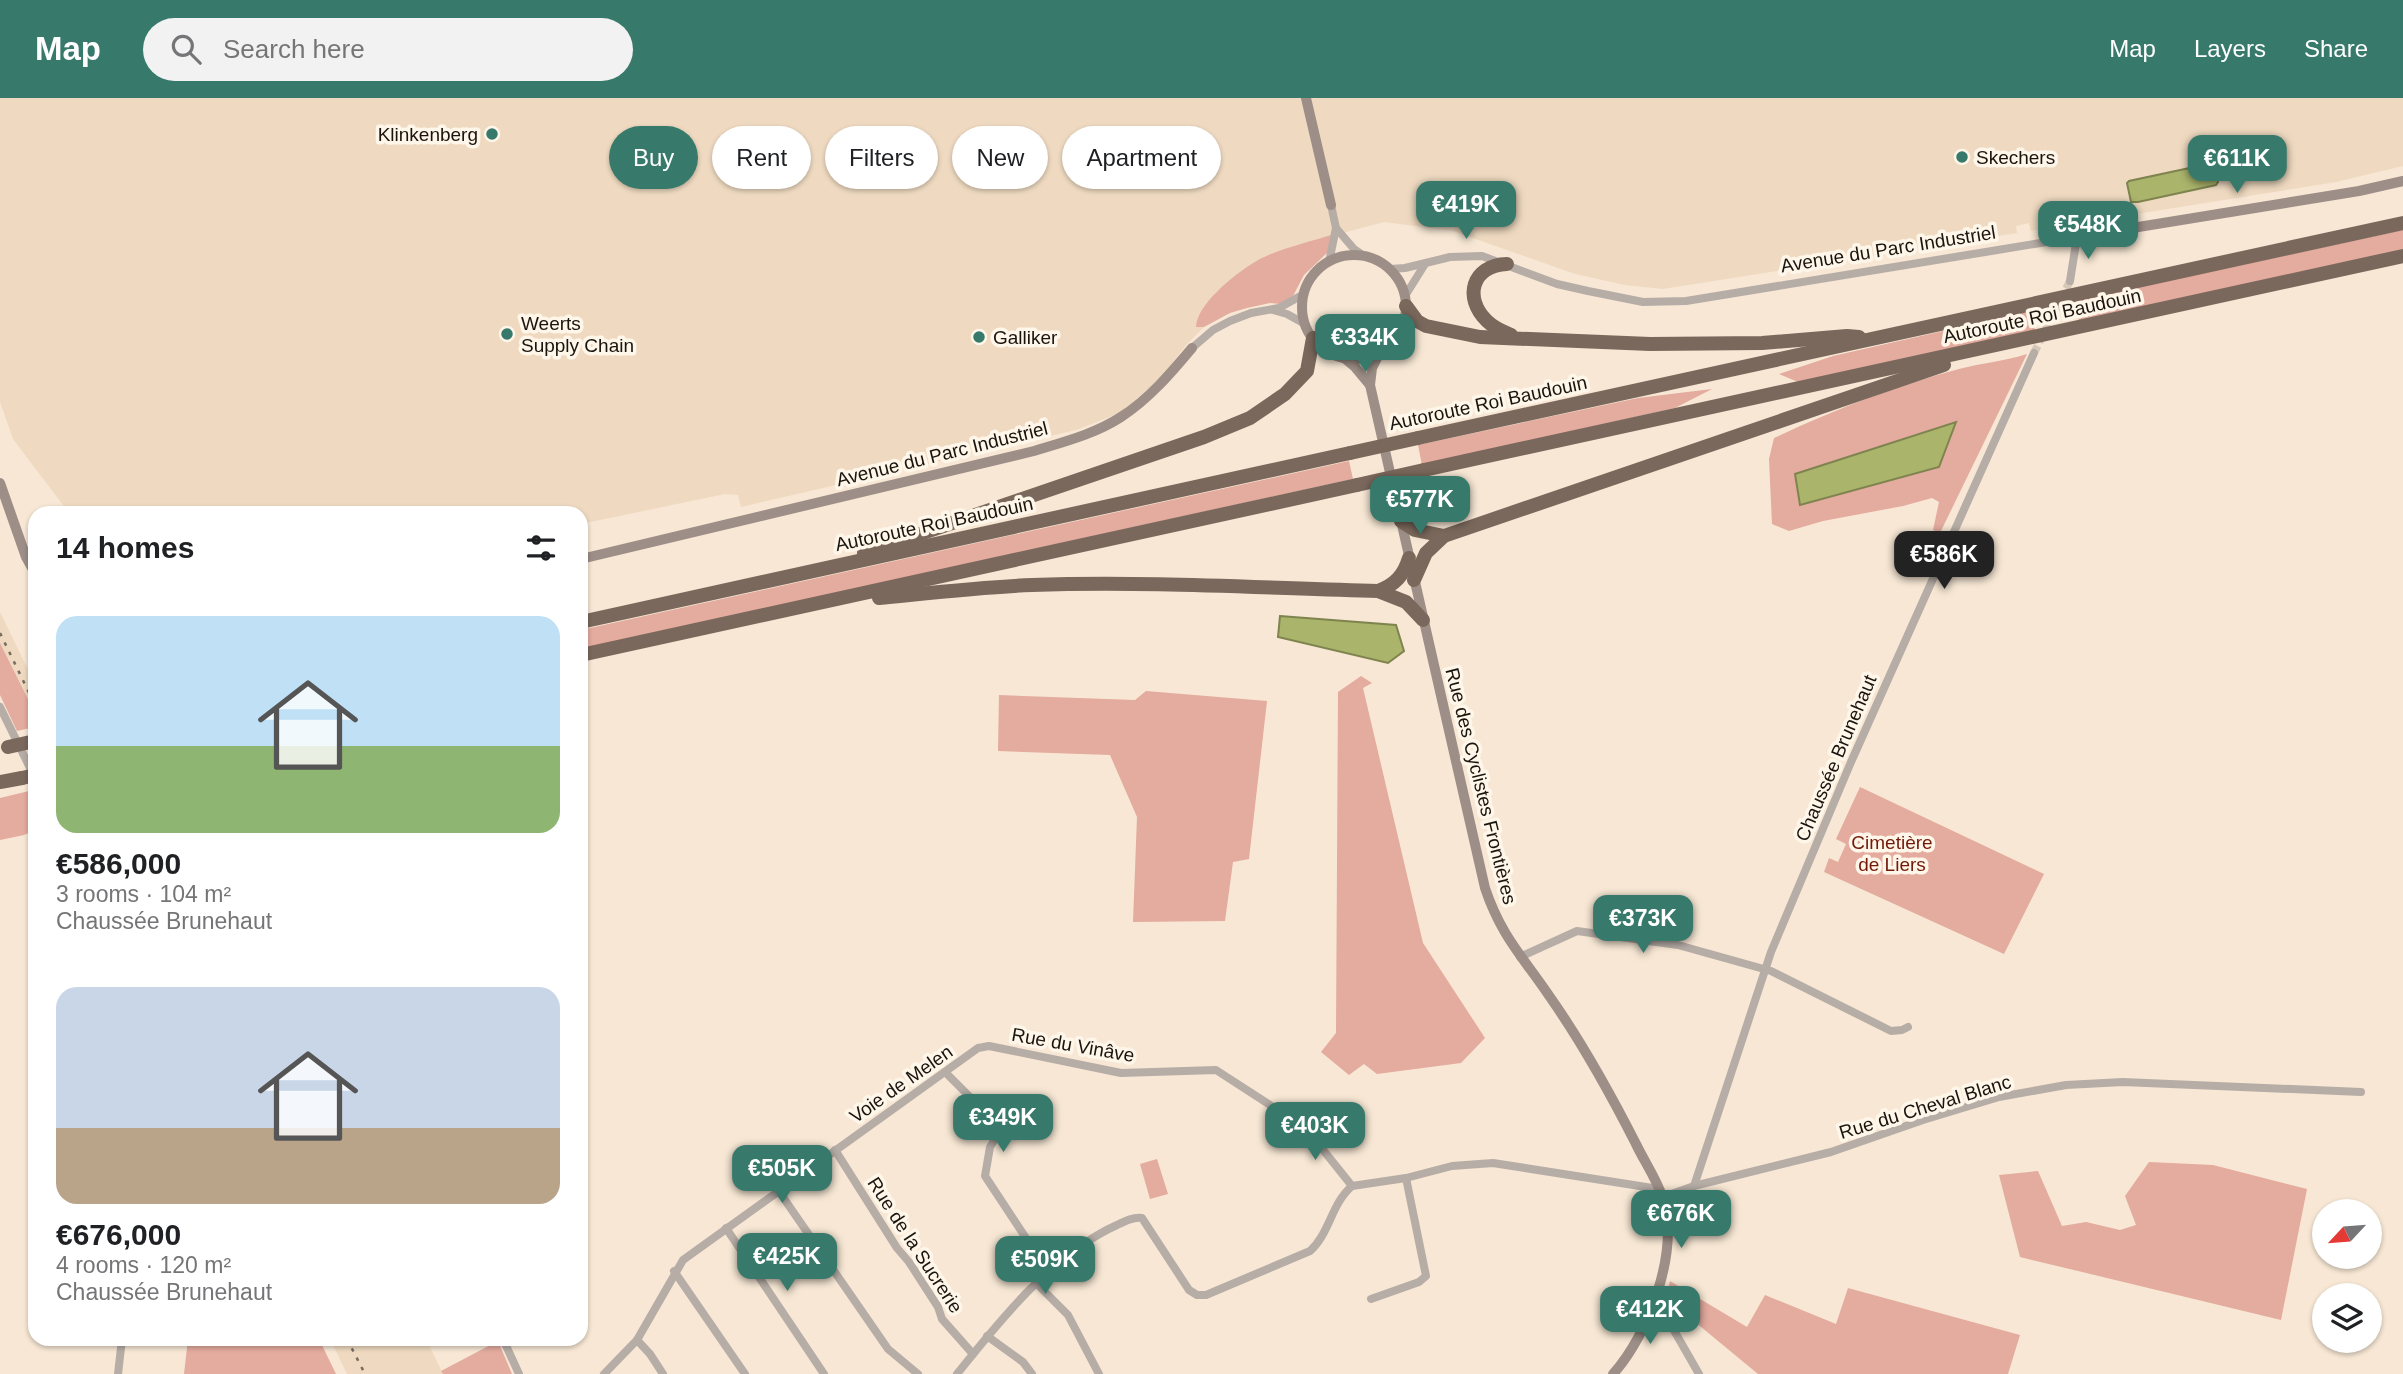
<!DOCTYPE html>
<meta charset="utf-8">
<style>
body{margin:0;font-family:Helvetica,sans-serif;background:#f2f2f2;color:#202124;height:100vh;display:flex;flex-direction:column;font-size:26px;white-space:nowrap}
*{box-sizing:border-box;margin:0}
p{font-size:23px;color:#757577}
.icon{flex:none;width:38px;height:38px;fill:none;stroke:currentColor;stroke-width:2;stroke-linecap:round;stroke-linejoin:round}
.map{position:relative;flex:1;overflow:hidden}
.drawer{position:absolute;left:28px;top:408px;width:560px;height:840px;display:flex;flex-direction:column;background:#fff;border-radius:21px;box-shadow:0 2px 5px #0004}
.drawer>*{flex:none}
.top-card{position:absolute;left:609px;top:28px;width:665px;height:63px;display:flex;gap:14px}
.needle{width:46px;rotate:244deg}
.buttons{position:absolute;left:2312px;top:1101px;display:grid;gap:14px}
.buttons a{display:grid;place-items:center;width:70px;height:70px;border-radius:50%;background:#fff;box-shadow:0 2px 5px #0004;font-size:35px}
.price{position:absolute;translate:-50% -60px;padding:0 16px;border-radius:14px;background:#377a6b;color:#fff;font-size:23px;line-height:46px;filter:drop-shadow(0 2px 4px #0008)}
.price::after{content:'';position:absolute;left:50%;top:42px;width:21px;height:16px;margin-left:-10px;background:inherit;clip-path:polygon(0 0,100% 0,50% 100%)}
.price.on{background:#222;color:#fff}
ul{padding:0;list-style:none}
li{display:grid;align-content:center;gap:14px;height:371px;padding:0 28px}
li span{display:grid;place-items:center;height:217px;border-radius:21px;color:#555}
li>.icon{margin-inline-start:auto}
span .icon{width:126px;height:126px;fill:#fffc;stroke-width:1}
li b{font-size:30px}
h2{display:flex;justify-content:space-between;align-items:center;height:84px;padding:0 28px;font-size:30px}
.pill{padding:0 24px;border-radius:32px;background:#fff;box-shadow:0 2px 5px #0004;font-size:24px;line-height:63px}
.pill.on{background:#377a6b;color:#fff}
header{display:flex;align-items:center;gap:42px;box-sizing:border-box;height:98px;padding:0 35px;background:#377a6b;color:#fff}
header strong{font-size:33px}
nav{display:flex;gap:38px;margin-inline-start:auto;font-size:24px}
.search{width:490px;height:63px;background:#f2f2f2;display:flex;align-items:center;gap:18px;box-sizing:border-box;padding:0 24px;border-radius:38px;color:#757577;font-size:26px}
.map>svg:first-child{display:block}
.built{fill:#efdac1}
.green{fill:#e4ab9f}
.water{fill:#aab46b;stroke:#7f844f;stroke-width:2}
.lines{fill:none;stroke-linecap:round;stroke-linejoin:round}
.street-tunnel{stroke:#d6c7b6;stroke-width:8;stroke-dasharray:8 4;stroke-linecap:butt}
.street{stroke:#b7ada7;stroke-width:8}
.secondary{stroke:#9d8f87;stroke-width:10}
.highway{stroke:#7b685c;stroke-width:14}
.rail{stroke:#766c61;stroke-width:2.5;stroke-dasharray:3.5 7;stroke-linecap:butt}
.highway-bridge{stroke:#7b685c;stroke-width:14}
.poi-dot{fill:#377a6b;stroke:#fff6ea;stroke-width:2.5}
.labels{text-anchor:middle;dominant-baseline:central;stroke-width:7;stroke-linejoin:round;paint-order:stroke}
.poi-label{font-size:19px;fill:#1a140e;stroke:#fff6ea;text-anchor:start}
.street-label{font-size:19px;fill:#1a140e;stroke:#fff6ea}
.park-label{font-size:19px;fill:#731909;stroke:#fff6ea}
</style>
<header>
<strong>Map</strong>
<div class="search"><svg class="icon" aria-label="search" viewBox="0 0 24 24"><circle cx="10" cy="10" r="6"/><path d="M15 15l6 6"/></svg>Search here</div>
<nav><a>Map</a><a>Layers</a><a>Share</a></nav>
</header>
<div class="map">
<svg width="2403" height="1276" viewBox="0 0 2403 1276">
<rect width="100%" height="100%" fill="#f7e7d4"/>
<g class="built">
<path d="M0 0H2403V68L2336 84 2031 133 2029 125 2016 128 2017 135 1663 191 1625 187 1575 176 1453 133 1384 124 1309 144 1254 164 1215 195 1196 229H1204L1186 247 1162 279 1120 315 1076 332 758 405 741 409 738 397 725 396 581 426V415H69L13 341 0 304Z"/>
<path d="M0 514 35 586V615L0 545Z"/>
<path d="M330 1241H426L443 1276H347Z"/>
</g>
<g class="green">
<path d="M2403 132V152L2079 223 2074 203Z"/>
<path d="M1331 137 1328 154 1304 177 1293 198 1280 206 1270 205 1247 210 1230 215 1204 229H1196C1197 206 1234 177 1253 165 1271 153 1309 144 1331 137Z"/>
<path d="M2031 213 2035 232 1798 284 1779 276 1833 258Z"/>
<path d="M2027 256 1940 435 1933 432 1939 404 1932 400 1903 408 1823 423 1789 433 1772 426 1769 361 1774 340C1834 312 1895 288 1959 271 1982 265 2005 263 2027 256Z"/>
<path d="M1712 291 1675 310 1422 367 1418 347 1638 300Z"/>
<path d="M1349 363 1353 381 581 551V532Z"/>
<path d="M0 545 35 615V629L17 633 0 597Z"/>
<path d="M1361 578 1372 585 1363 590 1423 845 1485 940 1461 965 1377 976 1364 966 1349 977 1321 954 1336 935 1338 594Z"/>
<path d="M1146 593 1267 603 1249 761 1233 764 1225 823 1133 824 1137 719 1110 657 998 653 999 597 1135 602Z"/>
<path d="M1860 689 2044 776 2004 856 1824 774 1829 760 1838 764 1846 746 1836 741Z"/>
<path d="M29 693 35 706V732L24 737 0 742V700Z"/>
<path d="M1157 1061 1168 1096 1150 1101 1140 1066Z"/>
<path d="M2149 1064 2213 1067 2307 1091 2281 1222 2020 1159 1999 1077 2038 1073 2062 1128 2086 1124 2120 1132 2136 1127 2125 1098Z"/>
<path d="M1670 1183 1747 1229 1765 1197 1836 1226 1848 1190 2020 1237 2008 1276H1758L1666 1200Z"/>
<path d="M188 1241H319L336 1276H184Z"/>
<path d="M498 1243 512 1276H443L441 1273Z"/>
</g>
<g class="water">
<path d="M2213 65 2218 84 2216 87 2138 104H2131L2127 85 2129 83Z"/>
<path d="M1956 324 1939 369 1800 407 1795 376Z"/>
<path d="M1280 518 1396 527 1404 553 1388 565 1278 539Z"/>
</g>
<g class="lines">
<path class="street-tunnel" d="M2034 255 2070 183"/>
<g class="street">
<path d="M1336 130 1354 151 1364 158"/>
<path d="M1329 164 1336 130 1331 107"/>
<path d="M1390 171 1405 170 1450 159 1482 158 1557 186 1588 193 1643 204 1686 203 2077 139 2070 183"/>
<path d="M1405 198 1425 166"/>
<path d="M1273 212 1287 216 1305 226"/>
<path d="M1192 250 1213 232 1230 223 1251 215 1279 210 1304 196"/>
<path d="M0 609 34 678"/>
<path d="M1520 859 1577 833 1678 847 1771 873 1891 933 1902 932 1908 929"/>
<path d="M945 974 972 1001 992 1005 1000 1011 1003 1028 990 1049 985 1078 1049 1175"/>
<path d="M835 1052 897 1150 909 1164 938 1209 942 1221 973 1256"/>
<path d="M1694 1088 1771 854 1851 664 2034 255"/>
<path d="M778 1092 888 1251 918 1276"/>
<path d="M1663 1099 1694 1088 1831 1054 1923 1022 1999 999 2066 987 2123 984 2361 994"/>
<path d="M726 1130 824 1276"/>
<path d="M674 1173 745 1276"/>
<path d="M1037 1186 1068 1217 1099 1276"/>
<path d="M1371 1201 1419 1184 1426 1178 1406 1080"/>
<path d="M1656 1201 1699 1276"/>
<path d="M987 1238 1023 1264 1032 1276"/>
<path d="M503 1241 519 1276"/>
<path d="M637 1242 650 1256 663 1276"/>
<path d="M118 1276 122 1241"/>
<path d="M604 1276 637 1242 683 1162 978 950 989 948 1121 975 1216 972 1281 1014 1320 1048 1352 1088 1406 1080 1452 1068 1493 1065 1659 1091"/>
<path d="M957 1276C1000 1222 1053 1156 1117 1127 1125 1123 1133 1119 1142 1120L1189 1192 1197 1197H1206L1310 1153C1330 1135 1331 1106 1352 1088"/>
</g>
<g class="secondary">
<path d="M1306 0 1331 107"/>
<path d="M2077 139 2359 93 2403 83"/>
<circle cx="1354" cy="209" r="52"/>
<path d="M1380 254 1372 270 1370 287 1485 790C1501 838 1523 859 1550 899 1583 946 1610 995 1636 1046 1644 1063 1656 1080 1662 1098 1681 1151 1649 1236 1613 1276"/>
<path d="M1344 260 1355 269 1370 287"/>
<path d="M0 385 26 459 35 475"/>
<path d="M581 461 1034 353C1063 344 1095 336 1121 319 1149 301 1171 275 1192 250"/>
</g>
<g class="highway">
<path d="M1507 166C1472 167 1463 200 1487 223 1494 230 1502 233 1511 237"/>
<path d="M1406 208 1417 223 1426 228 1480 239 1650 246 1762 245 1847 238 1859 239"/>
<path d="M1418 340 2403 125"/>
<path d="M1424 372 2403 158"/>
<path d="M1401 423 1415 432 1444 438"/>
<path d="M864 455 1204 339 1250 320 1285 296 1307 273 1313 240"/>
<path d="M1414 482 1426 455 1444 438 1944 267"/>
<path d="M1378 493C1395 487 1404 477 1409 460"/>
<path d="M879 500C930 495 981 489 1032 487 1147 483 1263 490 1378 493L1406 504 1423 522"/>
<path d="M581 524 1350 355"/>
<path d="M581 557 1357 387"/>
<path d="M0 684 22 680"/>
</g>
<g class="rail">
<path d="M0 535 35 607"/>
<path d="M347 1241 365 1276"/>
</g>
<g class="highway-bridge">
<path d="M1350 355 1418 340"/>
<path d="M1357 387 1424 372"/>
<path d="M8 649 35 643"/>
<path d="M22 680 35 677"/>
</g>
</g>
<g class="poi-dot">
<circle cx="492" cy="36" r="7"/>
<circle cx="1962" cy="59" r="7"/>
<circle cx="507" cy="236" r="7"/>
<circle cx="979" cy="239" r="7"/>
</g>
<g class="labels">
<g class="poi-label">
<text x="478" y="36" text-anchor="end">Klinkenberg</text>
<text x="1976" y="59">Skechers</text>
<text x="521" y="225">Weerts<tspan x="521" dy="22">Supply Chain</tspan></text>
<text x="993" y="239">Galliker</text>
</g>
<g class="street-label">
<text transform="translate(1888 151) rotate(-9)">Avenue du Parc Industriel</text>
<text transform="translate(2042 218) rotate(-12)">Autoroute Roi Baudouin</text>
<text transform="translate(1488 305) rotate(-12)">Autoroute Roi Baudouin</text>
<text transform="translate(942 356) rotate(-14)">Avenue du Parc Industriel</text>
<text transform="translate(934 426) rotate(-12)">Autoroute Roi Baudouin</text>
<text transform="translate(1836 660) rotate(-67)">Chaussée Brunehaut</text>
<text transform="translate(1481 688) rotate(76)">Rue des Cyclistes Frontières</text>
<text transform="translate(1073 947) rotate(10)">Rue du Vinâve</text>
<text transform="translate(901 986) rotate(-35)">Voie de Melen</text>
<text transform="translate(1925 1009) rotate(-17)">Rue du Cheval Blanc</text>
<text transform="translate(915 1147) rotate(57)">Rue de la Sucrerie</text>
</g>
<g class="park-label">
<text x="1892" y="744">Cimetière<tspan x="1892" dy="22">de Liers</tspan></text>
</g>
</g>
</svg>
<div class="buttons">
<a><svg class="needle" viewBox="-14 -14 28 28"><path d="M0-13l5 13h-10z" fill="#e53935"/><path d="M0 13l5-13h-10z" fill="#757577"/></svg></a>
<a><svg class="icon" aria-label="layers" viewBox="0 0 24 24"><path d="M12 4l9 5-9 5-9-5zM3 14l9 5 9-5"/></svg></a>
</div>
<b class="price" style="left:2237px;top:97px">€611K</b>
<b class="price" style="left:1466px;top:143px">€419K</b>
<b class="price" style="left:2088px;top:163px">€548K</b>
<b class="price" style="left:1365px;top:276px">€334K</b>
<b class="price" style="left:1420px;top:438px">€577K</b>
<b class="price on" style="left:1944px;top:493px">€586K</b>
<b class="price" style="left:1643px;top:857px">€373K</b>
<b class="price" style="left:1003px;top:1056px">€349K</b>
<b class="price" style="left:1315px;top:1064px">€403K</b>
<b class="price" style="left:782px;top:1107px">€505K</b>
<b class="price" style="left:1681px;top:1152px">€676K</b>
<b class="price" style="left:787px;top:1195px">€425K</b>
<b class="price" style="left:1045px;top:1198px">€509K</b>
<b class="price" style="left:1650px;top:1248px">€412K</b>
<div class="top-card">
<a class="pill on">Buy</a>
<a class="pill">Rent</a>
<a class="pill">Filters</a>
<a class="pill">New</a>
<a class="pill">Apartment</a>
</div>
<section class="drawer">
<h2>14 homes<svg class="icon" aria-label="filters" viewBox="0 0 24 24"><path d="M4 7h16M4 17h16"/><circle cx="9" cy="7" r="2"/><circle cx="15" cy="17" r="2"/></svg></h2>
<ul>
<li><span style="background:linear-gradient(#bfe0f5 60%,#8fb573 0)"><svg class="icon" aria-label="home" viewBox="0 0 24 24"><path d="M3 11l9-7 9 7M6 9v11h12V9"/></svg></span><div><b>€586,000</b><p>3 rooms · 104 m²</p><p>Chaussée Brunehaut</p></div></li>
<li><span style="background:linear-gradient(#c9d6e8 65%,#b9a48a 0)"><svg class="icon" aria-label="home" viewBox="0 0 24 24"><path d="M3 11l9-7 9 7M6 9v11h12V9"/></svg></span><div><b>€676,000</b><p>4 rooms · 120 m²</p><p>Chaussée Brunehaut</p></div></li>
</ul>
</section>
</div>
